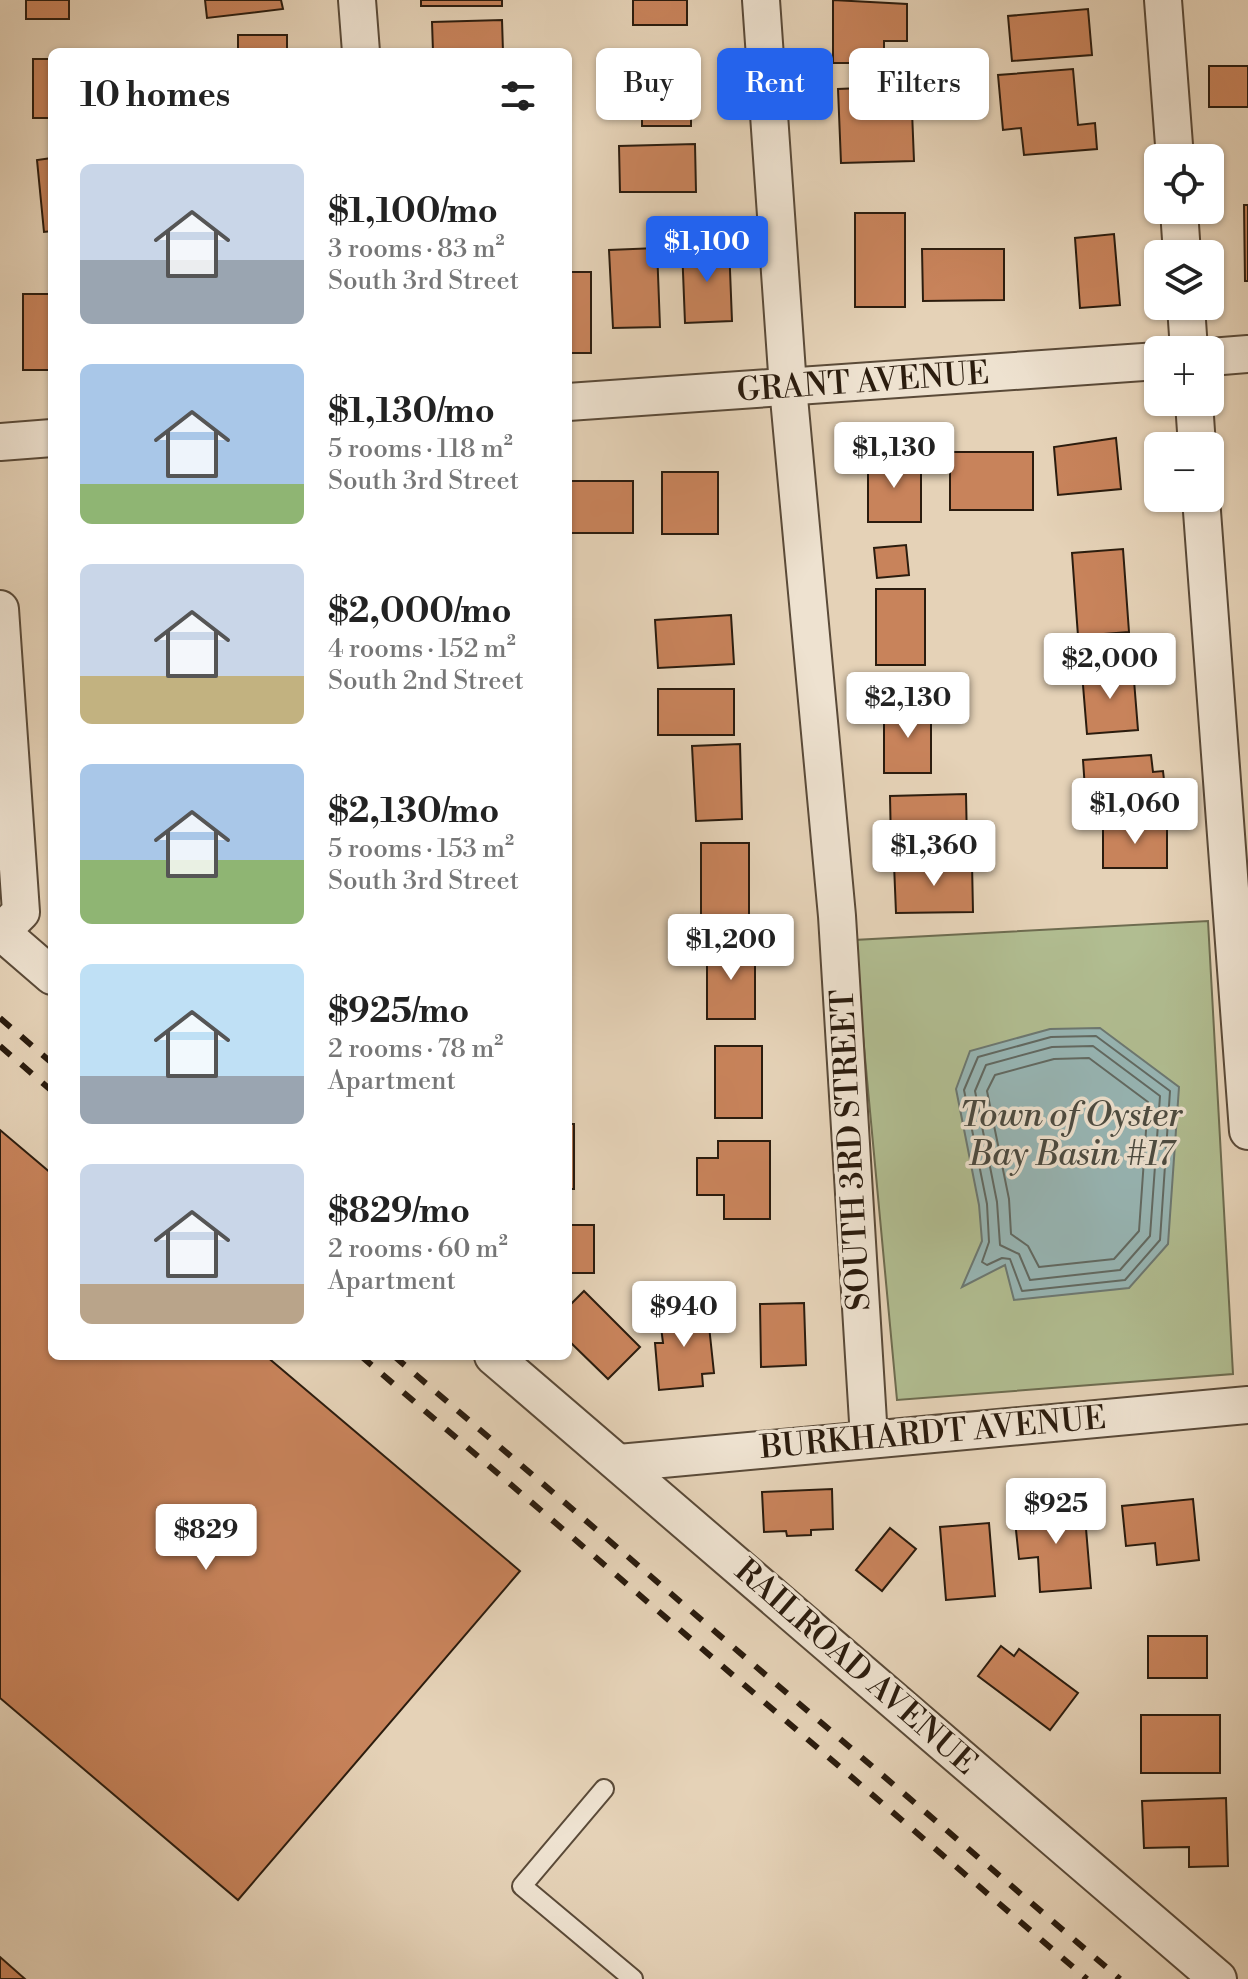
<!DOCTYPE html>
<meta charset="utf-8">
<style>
body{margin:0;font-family:"Libre Bodoni",serif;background:#f2f2f2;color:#222;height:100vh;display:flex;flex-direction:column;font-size:30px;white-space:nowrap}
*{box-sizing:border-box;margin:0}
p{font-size:26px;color:#767676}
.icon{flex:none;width:44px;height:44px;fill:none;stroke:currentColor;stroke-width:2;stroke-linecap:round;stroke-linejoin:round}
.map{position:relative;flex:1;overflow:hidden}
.side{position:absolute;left:48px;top:48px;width:524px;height:1312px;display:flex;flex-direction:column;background:#fff;border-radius:12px;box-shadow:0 2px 6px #0004}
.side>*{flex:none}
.banner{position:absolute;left:596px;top:48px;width:532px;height:72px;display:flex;gap:16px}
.fabs{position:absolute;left:1144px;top:144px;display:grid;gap:16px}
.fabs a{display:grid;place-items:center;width:80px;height:80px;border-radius:12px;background:#fff;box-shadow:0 2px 6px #0004;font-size:40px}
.price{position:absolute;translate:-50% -68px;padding:0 18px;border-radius:8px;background:#fff;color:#222;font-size:26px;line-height:52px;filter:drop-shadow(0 2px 4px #0008)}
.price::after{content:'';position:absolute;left:50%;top:48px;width:24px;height:18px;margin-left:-12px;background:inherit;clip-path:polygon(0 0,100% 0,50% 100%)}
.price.selected{background:#2563eb;color:#fff}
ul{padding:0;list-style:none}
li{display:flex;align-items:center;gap:24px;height:200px;padding:0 32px}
li span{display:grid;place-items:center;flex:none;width:224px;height:160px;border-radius:12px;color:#555}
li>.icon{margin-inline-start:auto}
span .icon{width:96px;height:96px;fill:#fffc;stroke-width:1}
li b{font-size:34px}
h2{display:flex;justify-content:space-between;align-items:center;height:96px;padding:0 32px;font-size:34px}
.chip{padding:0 28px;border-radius:12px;background:#fff;box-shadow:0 2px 6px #0004;font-size:28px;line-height:72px}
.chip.selected{background:#2563eb;color:#fff}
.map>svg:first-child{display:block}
.green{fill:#b1bd91;stroke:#6e6c50;stroke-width:2}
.water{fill:#97b6b5;stroke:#6c7872;stroke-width:2}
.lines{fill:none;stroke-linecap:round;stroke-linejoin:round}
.shore{stroke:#616962;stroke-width:2}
.building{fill:#c8835b;stroke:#2b1c0e;stroke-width:2}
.service-casing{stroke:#5a4a38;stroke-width:22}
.minor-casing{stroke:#5a4a38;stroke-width:40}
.service{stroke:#eee2d0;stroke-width:18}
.minor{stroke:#eee2d0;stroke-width:36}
.rail{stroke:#2b1c0e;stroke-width:6;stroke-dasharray:14 14;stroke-linecap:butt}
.labels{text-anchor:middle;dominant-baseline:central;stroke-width:7;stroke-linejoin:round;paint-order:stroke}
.street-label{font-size:32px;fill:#2b1c0e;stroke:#eee2d0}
.water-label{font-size:34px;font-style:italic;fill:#4b4a40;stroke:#eee2d0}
</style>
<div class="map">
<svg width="1248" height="1979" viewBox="0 0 1248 1979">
<rect width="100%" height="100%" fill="#e5d2b7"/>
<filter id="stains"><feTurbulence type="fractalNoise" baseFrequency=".0025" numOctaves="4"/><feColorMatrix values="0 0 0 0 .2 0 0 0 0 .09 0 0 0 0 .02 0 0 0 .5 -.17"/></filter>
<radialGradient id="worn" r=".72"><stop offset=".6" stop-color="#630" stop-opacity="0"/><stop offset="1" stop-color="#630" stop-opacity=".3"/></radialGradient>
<path class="green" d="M1208 921 1233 1374 897 1400 854 940Z"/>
<path class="water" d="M1100 1028 1179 1087 1168 1244 1129 1288 1014 1300 1005 1265 962 1287 982 1241 979 1205 956 1089 970 1051 1050 1029Z"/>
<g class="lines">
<g class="shore">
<path d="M1096 1036 1170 1091 1160 1240 1125 1280 1022 1291 1010 1259 1002 1258 987 1265 982 1262 989 1242 987 1204 964 1090 978 1057 1051 1037Z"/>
<path d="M1093 1046 1160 1096 1150 1236 1120 1270 1030 1280 1019 1254 1000 1245 997 1202 975 1091 986 1065 1052 1047Z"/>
<path d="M1089 1058 1148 1102 1139 1231 1114 1259 1039 1267 1028 1246 1011 1234 1009 1199 987 1091 995 1075 1054 1059Z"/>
</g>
</g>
<g class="building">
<rect x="26" y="0" width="43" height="19"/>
<path d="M205 0H281L283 9 207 18Z"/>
<rect x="421" y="0" width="81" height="6"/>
<rect x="633" y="0" width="54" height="25"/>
<path d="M833 0 907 4V41H884V63H833Z"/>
<path d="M1088 9 1092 55 1012 61 1008 16Z"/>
<path d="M502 20 503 52H433L432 22Z"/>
<rect x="238" y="35" width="49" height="17"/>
<rect x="642" y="50" width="49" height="76"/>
<rect x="33" y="59" width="19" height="59"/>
<rect x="1209" y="66" width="39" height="41"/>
<path d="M1073 69 1078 125 1095 123 1097 149 1024 155 1021 128 1003 130 998 75Z"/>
<path d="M911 86 914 161 841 163 838 89Z"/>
<path d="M695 144 696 192H620L619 146Z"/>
<path d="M52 158V231L44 232 37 160Z"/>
<path d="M1244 205H1248V281H1245Z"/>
<rect x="855" y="213" width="50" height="94"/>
<path d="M1114 234 1120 305 1080 308 1075 238Z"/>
<path d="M729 245 732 321 685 323 682 247Z"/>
<path d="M657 248 660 327 613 328 609 250Z"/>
<path d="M922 249H1004V300L923 301Z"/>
<rect x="568" y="272" width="23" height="81"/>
<rect x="23" y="294" width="29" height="76"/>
<path d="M1116 438 1121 489 1058 495 1054 447Z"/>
<rect x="950" y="452" width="83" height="58"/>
<rect x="868" y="457" width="53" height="65"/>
<rect x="662" y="472" width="56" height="62"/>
<rect x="568" y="481" width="65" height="52"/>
<path d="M906 545 909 575 877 578 874 548Z"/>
<path d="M1123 549 1129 632 1078 636 1072 553Z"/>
<rect x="876" y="589" width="49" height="76"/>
<path d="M731 615 734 664 658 668 655 620Z"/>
<path d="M1133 668 1138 730 1087 734 1082 673Z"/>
<rect x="658" y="689" width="76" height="46"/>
<rect x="884" y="708" width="47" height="65"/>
<path d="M740 744 742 819 696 821 692 746Z"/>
<path d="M1151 755 1153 772 1163 771 1166 798 1086 804 1083 760Z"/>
<path d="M966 794 967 844 891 845 890 796Z"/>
<rect x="1103" y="823" width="64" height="45"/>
<rect x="701" y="843" width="48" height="77"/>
<path d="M972 863 973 912 896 913 894 864Z"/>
<rect x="707" y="945" width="48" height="74"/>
<rect x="715" y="1046" width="47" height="72"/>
<rect x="568" y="1124" width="6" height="65"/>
<path d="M0 1130 52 1174V1356H266L520 1571 238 1900 0 1698Z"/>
<path d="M718 1141H770V1219H724V1195H697V1158H718Z"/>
<rect x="568" y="1225" width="26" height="48"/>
<path d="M584 1291 640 1347 608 1379 568 1340V1307Z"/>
<path d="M804 1303 806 1365 761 1367 760 1304Z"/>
<path d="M707 1307 714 1373 702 1374 703 1386 659 1390 655 1343H663L659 1311Z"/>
<path d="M832 1489 833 1529 811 1530V1535L787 1536 786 1531 764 1532 762 1492Z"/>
<path d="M1193 1499 1199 1560 1157 1565 1155 1543 1126 1546 1122 1506Z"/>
<path d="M1084 1505 1091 1588 1040 1592 1038 1557 1019 1559 1014 1511Z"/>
<path d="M989 1523 995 1596 946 1600 940 1527Z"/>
<path d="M890 1528 916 1549 882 1591 856 1570Z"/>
<rect x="1148" y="1636" width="59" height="42"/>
<path d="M1001 1646 1014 1656 1019 1649 1078 1693 1050 1730 978 1676Z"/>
<rect x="1141" y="1715" width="79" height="58"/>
<path d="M1226 1798 1228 1866 1189 1867V1847L1144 1848 1142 1801Z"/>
<path d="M0 1957 25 1979H0Z"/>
</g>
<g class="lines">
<g class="service-casing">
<path id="service" d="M604 1789 522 1886 633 1979"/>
</g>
<g class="minor-casing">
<g id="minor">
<path d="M357 0 361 52"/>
<path d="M761 0 788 387 837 916 869 1438"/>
<path d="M1163 0 1175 158"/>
<path d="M1179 210 1182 254"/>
<path d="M1186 306 1189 350"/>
<path d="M1210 357 1248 354"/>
<path d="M568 402 1158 361"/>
<path d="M1194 402 1197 446"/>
<path d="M0 442 52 438"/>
<path d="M1201 498 1248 1131"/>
<path d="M0 609 21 912 1 932"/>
<path d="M0 931 52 976"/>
<path d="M493 1356 1218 1979"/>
<path d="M619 1463 1248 1405"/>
</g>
</g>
<use href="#service" class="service"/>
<use href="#minor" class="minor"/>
<g class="rail">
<path d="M0 1018 52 1063"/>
<path d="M0 1046 52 1091"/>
<path d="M361 1356 1087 1979"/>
<path d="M394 1356 1120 1979"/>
</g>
</g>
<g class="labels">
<g class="street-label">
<text transform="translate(863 382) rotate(-4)">GRANT AVENUE</text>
<text transform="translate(851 1150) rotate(-93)">SOUTH 3RD STREET</text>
<text transform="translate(933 1433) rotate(-5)">BURKHARDT AVENUE</text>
<text transform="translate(856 1667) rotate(41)">RAILROAD AVENUE</text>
</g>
<g class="water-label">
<text x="1071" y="1116">Town of Oyster<tspan x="1071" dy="39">Bay Basin #17</tspan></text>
</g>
</g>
<rect width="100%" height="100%" filter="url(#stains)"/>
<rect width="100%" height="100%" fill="url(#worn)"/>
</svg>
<div class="fabs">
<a><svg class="icon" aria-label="locate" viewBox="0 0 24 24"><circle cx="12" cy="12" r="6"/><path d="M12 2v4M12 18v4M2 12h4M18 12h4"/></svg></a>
<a><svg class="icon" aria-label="layers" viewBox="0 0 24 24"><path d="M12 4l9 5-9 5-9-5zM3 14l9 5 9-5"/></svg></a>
<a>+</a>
<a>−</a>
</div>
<b class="price selected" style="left:707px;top:284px">$1,100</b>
<b class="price" style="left:894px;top:490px">$1,130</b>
<b class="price" style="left:1110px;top:701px">$2,000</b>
<b class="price" style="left:908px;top:740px">$2,130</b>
<b class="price" style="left:1135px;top:846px">$1,060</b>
<b class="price" style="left:934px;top:888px">$1,360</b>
<b class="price" style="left:731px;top:982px">$1,200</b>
<b class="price" style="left:684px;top:1349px">$940</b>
<b class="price" style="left:1056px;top:1546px">$925</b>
<b class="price" style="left:206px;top:1572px">$829</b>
<div class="banner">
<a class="chip">Buy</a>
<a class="chip selected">Rent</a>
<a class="chip">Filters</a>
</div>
<section class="side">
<h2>10 homes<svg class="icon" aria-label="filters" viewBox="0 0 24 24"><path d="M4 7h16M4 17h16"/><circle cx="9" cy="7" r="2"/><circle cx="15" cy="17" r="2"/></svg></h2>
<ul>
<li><span style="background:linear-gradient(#c9d6e8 60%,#9aa5b1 0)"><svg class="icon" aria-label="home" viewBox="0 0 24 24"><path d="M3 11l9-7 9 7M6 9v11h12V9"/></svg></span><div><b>$1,100/mo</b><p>3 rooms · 83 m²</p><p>South 3rd Street</p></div></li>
<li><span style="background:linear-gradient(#a9c7e8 75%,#8fb573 0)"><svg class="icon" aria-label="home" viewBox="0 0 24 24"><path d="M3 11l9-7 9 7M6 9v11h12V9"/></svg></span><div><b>$1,130/mo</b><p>5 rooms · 118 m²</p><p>South 3rd Street</p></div></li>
<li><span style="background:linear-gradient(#c9d6e8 70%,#c2b280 0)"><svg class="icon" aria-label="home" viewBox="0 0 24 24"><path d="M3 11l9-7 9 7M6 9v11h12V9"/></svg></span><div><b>$2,000/mo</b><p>4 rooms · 152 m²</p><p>South 2nd Street</p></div></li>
<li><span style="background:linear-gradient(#a9c7e8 60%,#8fb573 0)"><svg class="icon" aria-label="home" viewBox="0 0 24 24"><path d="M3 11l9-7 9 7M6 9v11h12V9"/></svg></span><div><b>$2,130/mo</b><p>5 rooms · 153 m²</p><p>South 3rd Street</p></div></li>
<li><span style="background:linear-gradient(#bfe0f5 70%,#9aa5b1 0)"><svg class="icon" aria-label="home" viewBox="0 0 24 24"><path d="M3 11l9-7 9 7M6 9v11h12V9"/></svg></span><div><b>$925/mo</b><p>2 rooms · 78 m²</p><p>Apartment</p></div></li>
<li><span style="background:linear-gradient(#c9d6e8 75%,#b9a48a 0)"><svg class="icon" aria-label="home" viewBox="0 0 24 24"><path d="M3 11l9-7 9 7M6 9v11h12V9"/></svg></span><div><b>$829/mo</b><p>2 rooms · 60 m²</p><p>Apartment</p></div></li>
</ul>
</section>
</div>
